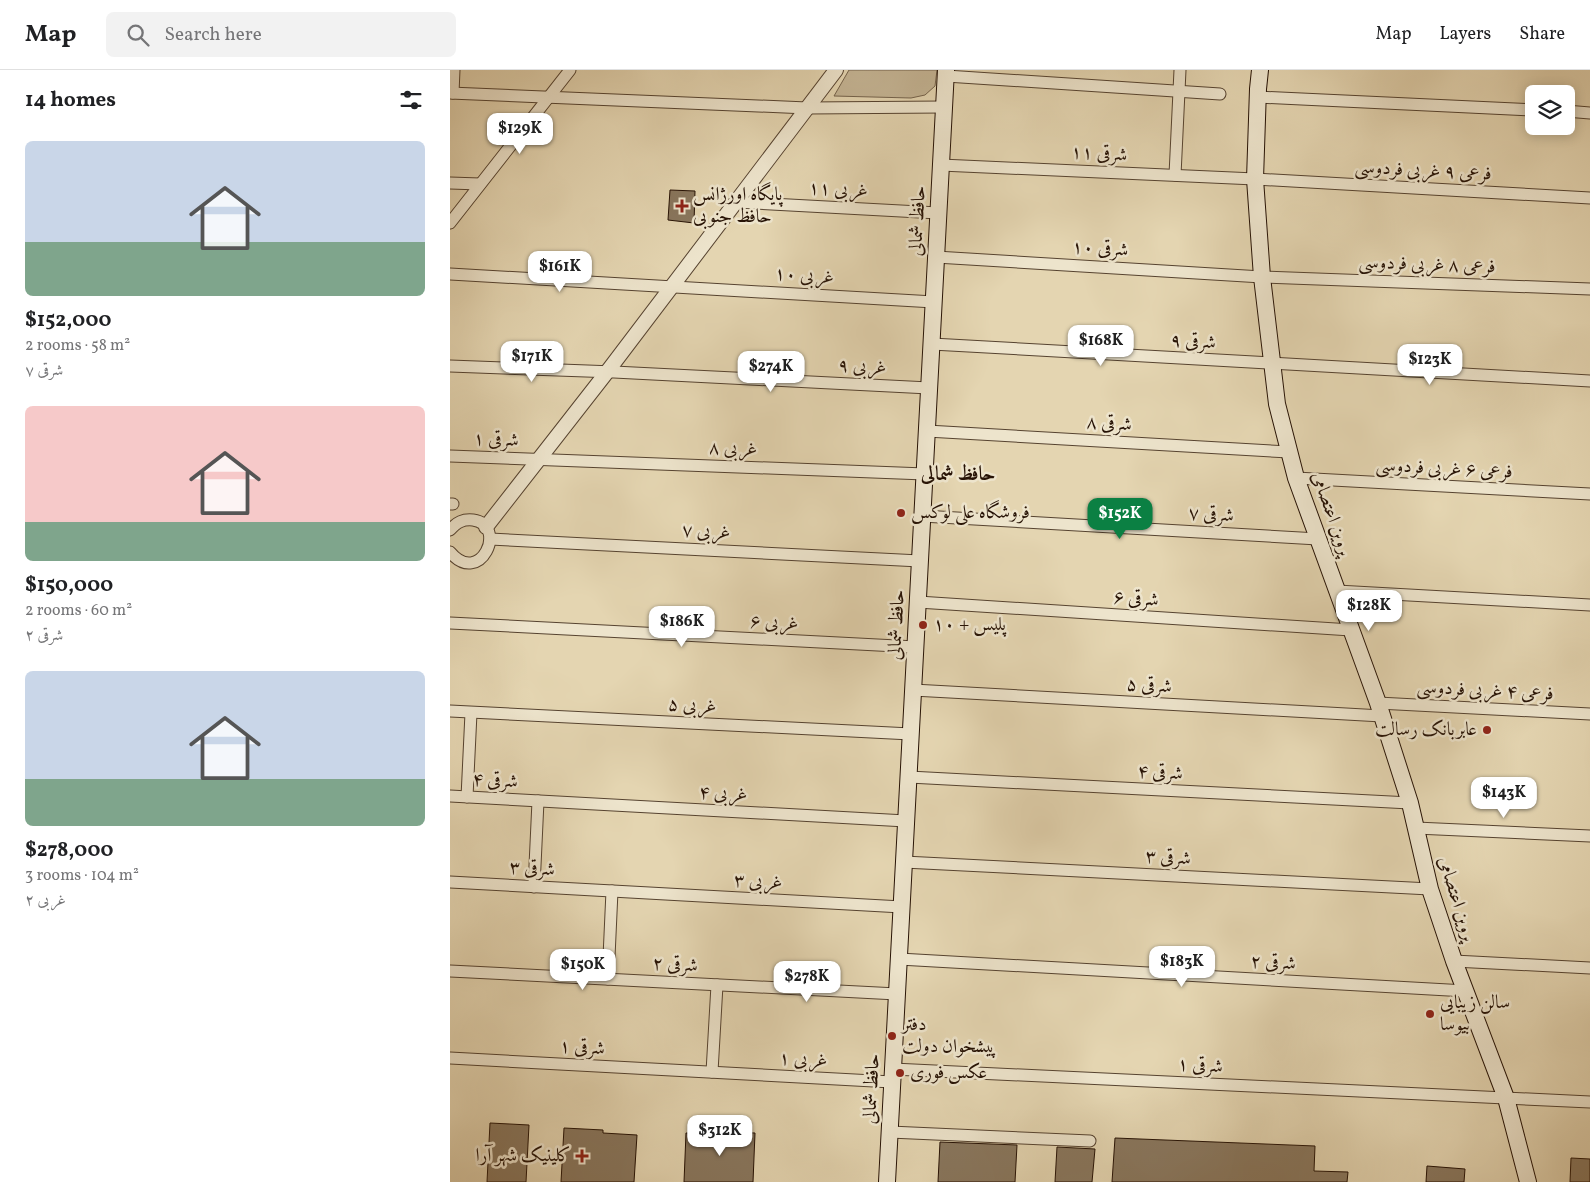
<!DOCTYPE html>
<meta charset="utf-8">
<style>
body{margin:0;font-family:Vollkorn,Amiri,serif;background:#f2f2f2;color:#202124;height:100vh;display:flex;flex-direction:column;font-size:19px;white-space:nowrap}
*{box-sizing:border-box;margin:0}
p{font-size:16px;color:#757577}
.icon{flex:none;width:28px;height:28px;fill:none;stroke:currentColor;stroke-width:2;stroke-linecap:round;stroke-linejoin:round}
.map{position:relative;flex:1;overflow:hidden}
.panel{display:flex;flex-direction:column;background:#fff;width:450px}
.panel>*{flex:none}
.tools{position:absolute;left:1075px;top:15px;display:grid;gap:10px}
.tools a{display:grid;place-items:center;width:50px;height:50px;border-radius:8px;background:#fff;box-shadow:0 2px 12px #0003;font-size:25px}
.price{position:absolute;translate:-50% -42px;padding:0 11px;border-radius:10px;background:#fff;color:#222;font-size:16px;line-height:32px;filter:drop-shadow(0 1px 2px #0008)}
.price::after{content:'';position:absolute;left:50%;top:30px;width:15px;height:11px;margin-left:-8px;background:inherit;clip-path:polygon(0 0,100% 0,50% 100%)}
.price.active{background:#0b8043;color:#fff}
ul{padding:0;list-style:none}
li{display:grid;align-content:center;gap:10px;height:265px;padding:0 25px}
li span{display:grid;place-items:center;height:155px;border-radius:8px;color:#555}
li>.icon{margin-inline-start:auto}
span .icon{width:90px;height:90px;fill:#fffc;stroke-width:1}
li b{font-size:21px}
h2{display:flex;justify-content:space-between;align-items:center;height:60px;padding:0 25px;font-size:21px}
header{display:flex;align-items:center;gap:30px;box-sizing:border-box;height:70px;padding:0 25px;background:#fff;border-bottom:1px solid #e0e0e0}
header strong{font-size:24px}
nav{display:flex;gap:28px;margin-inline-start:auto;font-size:18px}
.search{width:350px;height:45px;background:#f2f2f2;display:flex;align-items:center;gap:12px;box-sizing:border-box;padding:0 18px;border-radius:8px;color:#757577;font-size:19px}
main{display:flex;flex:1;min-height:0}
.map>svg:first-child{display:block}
.green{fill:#c4b494;stroke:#75634c}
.building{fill:#89775e;stroke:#261205}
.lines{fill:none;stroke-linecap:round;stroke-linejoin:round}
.minor-casing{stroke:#564330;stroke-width:13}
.tertiary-casing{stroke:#564330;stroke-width:16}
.secondary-casing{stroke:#261205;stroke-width:18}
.minor{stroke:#ede4cc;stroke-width:11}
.tertiary{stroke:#ede4cc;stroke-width:14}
.secondary{stroke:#ede4cc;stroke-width:16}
.poi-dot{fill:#8f2418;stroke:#ede4cc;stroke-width:2}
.labels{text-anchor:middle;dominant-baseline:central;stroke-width:5;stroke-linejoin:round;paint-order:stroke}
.street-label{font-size:19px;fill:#261205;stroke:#ede4cc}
.poi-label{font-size:19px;fill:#261205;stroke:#ede4cc;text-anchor:start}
.neighbourhood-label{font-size:20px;font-weight:bold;fill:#261205;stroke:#ede4cc}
</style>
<header>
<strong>Map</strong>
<div class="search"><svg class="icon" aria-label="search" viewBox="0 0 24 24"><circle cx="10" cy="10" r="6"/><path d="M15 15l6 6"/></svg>Search here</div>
<nav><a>Map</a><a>Layers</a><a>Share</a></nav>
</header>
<main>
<section class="panel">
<h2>14 homes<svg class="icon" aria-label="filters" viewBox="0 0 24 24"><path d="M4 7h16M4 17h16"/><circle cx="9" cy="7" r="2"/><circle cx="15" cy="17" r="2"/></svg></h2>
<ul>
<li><span style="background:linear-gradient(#c9d6e8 65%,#7fa58c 0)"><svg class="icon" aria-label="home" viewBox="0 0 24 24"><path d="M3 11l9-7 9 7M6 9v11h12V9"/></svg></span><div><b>$152,000</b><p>2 rooms · 58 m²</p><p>۷ شرقی</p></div></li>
<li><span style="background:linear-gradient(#f6c9c9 75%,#7fa58c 0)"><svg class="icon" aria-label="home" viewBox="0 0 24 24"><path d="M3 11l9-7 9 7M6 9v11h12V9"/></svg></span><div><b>$150,000</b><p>2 rooms · 60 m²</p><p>۲ شرقی</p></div></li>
<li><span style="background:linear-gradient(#c9d6e8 70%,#7fa58c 0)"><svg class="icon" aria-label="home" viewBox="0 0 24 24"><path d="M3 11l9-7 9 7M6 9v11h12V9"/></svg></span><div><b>$278,000</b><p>3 rooms · 104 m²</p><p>۲ غربی</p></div></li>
</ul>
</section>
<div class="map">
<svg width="1140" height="1112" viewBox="0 0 1140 1112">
<rect width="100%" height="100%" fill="#e4d5b1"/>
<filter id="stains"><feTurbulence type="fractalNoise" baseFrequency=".004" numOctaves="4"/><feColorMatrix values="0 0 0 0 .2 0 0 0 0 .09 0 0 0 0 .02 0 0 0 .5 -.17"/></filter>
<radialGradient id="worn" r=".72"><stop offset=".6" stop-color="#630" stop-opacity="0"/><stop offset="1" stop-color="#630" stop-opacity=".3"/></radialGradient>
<path class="green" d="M399 0H487L485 16 475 25 461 28 384 26Z"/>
<g class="building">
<path d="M220 120 245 121 244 153 218 150Z"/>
<path d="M40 1053 79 1055 76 1112H37Z"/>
<path d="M114 1058 153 1060V1063L187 1065 184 1112H111Z"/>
<path d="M268 1062 305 1063 303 1112H234L236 1063 268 1064Z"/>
<path d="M665 1068 865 1076 864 1101 898 1102 897 1112H662Z"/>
<path d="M490 1072 567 1075 565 1112H488Z"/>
<path d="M607 1077 645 1079 642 1112H605Z"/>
<path d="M1121 1088 1140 1089V1112H1120Z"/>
<path d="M977 1096 1015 1099 1014 1112H976Z"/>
</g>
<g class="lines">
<g class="minor-casing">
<g id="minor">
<path d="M496 6 770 24"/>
<path d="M0 23 357 38 494 37"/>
<path d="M3 23 4 0"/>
<path d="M808 27 1084 40"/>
<path d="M1116 41 1140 43"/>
<path d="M491 95 805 109 1140 128"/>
<path d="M725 105 730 0"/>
<path d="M0 113 30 114"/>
<path d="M285 132 488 143"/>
<path d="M0 153 120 0"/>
<path d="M486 187 812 207 1140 219"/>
<path d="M0 204 484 232"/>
<path d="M482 274 1140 311"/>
<path d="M0 296 164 302 479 318"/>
<path d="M477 361 839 382"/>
<path d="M0 386 475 404"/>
<path d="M846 408 1140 424"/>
<path d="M0 434H3"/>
<path d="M472 446 868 469"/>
<path d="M0 460C7 452 13 449 23 450 59 455 30 518 0 482"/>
<path d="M40 469 470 491"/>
<path d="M887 521 1140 535"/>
<path d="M468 532 901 560"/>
<path d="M0 553 466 577"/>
<path d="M463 620 932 646"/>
<path d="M928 633 1140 644"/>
<path d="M0 641 461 664"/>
<path d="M459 707 960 733"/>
<path d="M0 726 456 751"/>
<path d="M17 727 21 643"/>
<path d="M966 758 1140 766"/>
<path d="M454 792 980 819"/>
<path d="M0 812 452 837"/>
<path d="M84 817 88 731"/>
<path d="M449 889 1016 921"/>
<path d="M1004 891 1140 898"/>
<path d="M0 901 447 924"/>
<path d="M158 909 162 821"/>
<path d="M0 988 442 1012"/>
<path d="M443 999 1140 1032"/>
<path d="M262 1002 267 915"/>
<path d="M440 1062 640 1071"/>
</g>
</g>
<g class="tertiary-casing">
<path id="tertiary" d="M36 457 157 302 386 0"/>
</g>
<g class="secondary-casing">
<g id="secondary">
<path d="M810 0 808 19 805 109 812 207 827 334 846 408 928 633 960 733 980 819 1004 891 1056 1028 1078 1112"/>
<path d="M437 1112 496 0"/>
</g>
</g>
<use href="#minor" class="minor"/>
<use href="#tertiary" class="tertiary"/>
<use href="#secondary" class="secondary"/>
</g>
<g class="poi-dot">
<path d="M229.5 128.5h5v5h5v5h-5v5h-5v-5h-5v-5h5z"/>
<circle cx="451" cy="443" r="5"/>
<circle cx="473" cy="555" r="5"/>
<circle cx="1037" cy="660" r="5"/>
<circle cx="980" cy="944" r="5"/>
<circle cx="442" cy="966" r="5"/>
<circle cx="450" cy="1003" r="5"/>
<path d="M129.5 1078.5h5v5h5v5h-5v5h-5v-5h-5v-5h5z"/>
</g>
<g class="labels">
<g class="street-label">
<text transform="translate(649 84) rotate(3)">۱۱ شرقی</text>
<text transform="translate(973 101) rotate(3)">فرعی ۹ غربی فردوسی</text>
<text transform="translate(388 120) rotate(3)">۱۱ غربی</text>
<text transform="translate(468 151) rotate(-87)">حافظ شمالی</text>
<text transform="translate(650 179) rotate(3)">شرقی ۱۰</text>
<text transform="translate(977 195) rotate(2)">فرعی ۸ غربی فردوسی</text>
<text transform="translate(354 206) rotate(4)">۱۰ غربی</text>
<text transform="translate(743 272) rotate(3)">شرقی ۹</text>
<text transform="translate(412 297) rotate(3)">۹ غربی</text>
<text transform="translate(659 354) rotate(3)">۸ شرقی</text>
<text transform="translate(46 370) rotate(2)">۱ شرقی</text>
<text transform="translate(283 379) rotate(2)">۸ غربی</text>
<text transform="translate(994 399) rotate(3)">فرعی ۶ غربی فردوسی</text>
<text transform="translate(881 444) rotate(71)">پروین اعتصامی</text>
<text transform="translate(761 445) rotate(3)">۷ شرقی</text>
<text transform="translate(256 462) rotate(3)">۷ غربی</text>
<text transform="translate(686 529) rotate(4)">۶ شرقی</text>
<text transform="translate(324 553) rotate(3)">۶ غربی</text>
<text transform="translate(447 555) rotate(-87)">حافظ شمالی</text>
<text transform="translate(699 616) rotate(3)">۵ شرقی</text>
<text transform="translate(1035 621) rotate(3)">فرعی ۴ غربی فردوسی</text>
<text transform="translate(242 636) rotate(3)">۵ غربی</text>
<text transform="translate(710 703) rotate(3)">۴ شرقی</text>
<text transform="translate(45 711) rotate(3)">۴ شرقی</text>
<text transform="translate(273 724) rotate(3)">۴ غربی</text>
<text transform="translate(718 788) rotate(3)">۳ شرقی</text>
<text transform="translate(82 799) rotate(3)">۳ شرقی</text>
<text transform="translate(308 812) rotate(3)">۳ غربی</text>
<text transform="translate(1006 829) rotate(73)">پروین اعتصامی</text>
<text transform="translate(823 893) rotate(3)">۲ شرقی</text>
<text transform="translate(225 895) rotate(3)">۲ شرقی</text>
<text transform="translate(132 978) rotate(3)">۱ شرقی</text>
<text transform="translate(353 990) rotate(3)">۱ غربی</text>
<text transform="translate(750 996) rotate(3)">۱ شرقی</text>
<text transform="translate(422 1019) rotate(-87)">حافظ شمالی</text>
</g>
<g class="poi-label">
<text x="243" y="125">پایگاه اورژانس<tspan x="243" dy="22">حافظ جنوبی</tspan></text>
<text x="461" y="443">فروشگاه علی لوکس</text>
<text x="483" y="555">پلیس + ۱۰</text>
<text x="1027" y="660" text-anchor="end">عابربانک رسالت</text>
<text x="990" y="933">سالن زیبایی<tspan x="990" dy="22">بیوسا</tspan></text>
<text x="452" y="955">دفتر<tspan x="452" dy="22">پیشخوان دولت</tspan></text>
<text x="460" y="1003">عکس فوری</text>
<text x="121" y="1086" text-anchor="end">کلینیک شهر آرا</text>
</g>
<g class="neighbourhood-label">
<text x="508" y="405">حافظ شمالی</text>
</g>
</g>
<rect width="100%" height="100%" filter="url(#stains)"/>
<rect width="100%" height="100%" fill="url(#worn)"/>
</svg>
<div class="tools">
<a><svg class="icon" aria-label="layers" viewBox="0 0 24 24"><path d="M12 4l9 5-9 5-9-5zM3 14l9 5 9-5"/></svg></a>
</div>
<b class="price" style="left:70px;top:85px">$129K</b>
<b class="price" style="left:110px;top:223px">$161K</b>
<b class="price" style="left:651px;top:297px">$168K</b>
<b class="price" style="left:82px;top:313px">$171K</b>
<b class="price" style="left:980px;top:316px">$123K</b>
<b class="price" style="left:321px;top:323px">$274K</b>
<b class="price active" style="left:670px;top:470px">$152K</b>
<b class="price" style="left:919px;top:562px">$128K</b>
<b class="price" style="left:232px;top:578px">$186K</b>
<b class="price" style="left:1054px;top:749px">$143K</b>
<b class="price" style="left:732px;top:918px">$183K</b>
<b class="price" style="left:133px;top:921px">$150K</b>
<b class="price" style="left:357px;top:933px">$278K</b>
<b class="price" style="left:270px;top:1087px">$312K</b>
</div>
</main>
